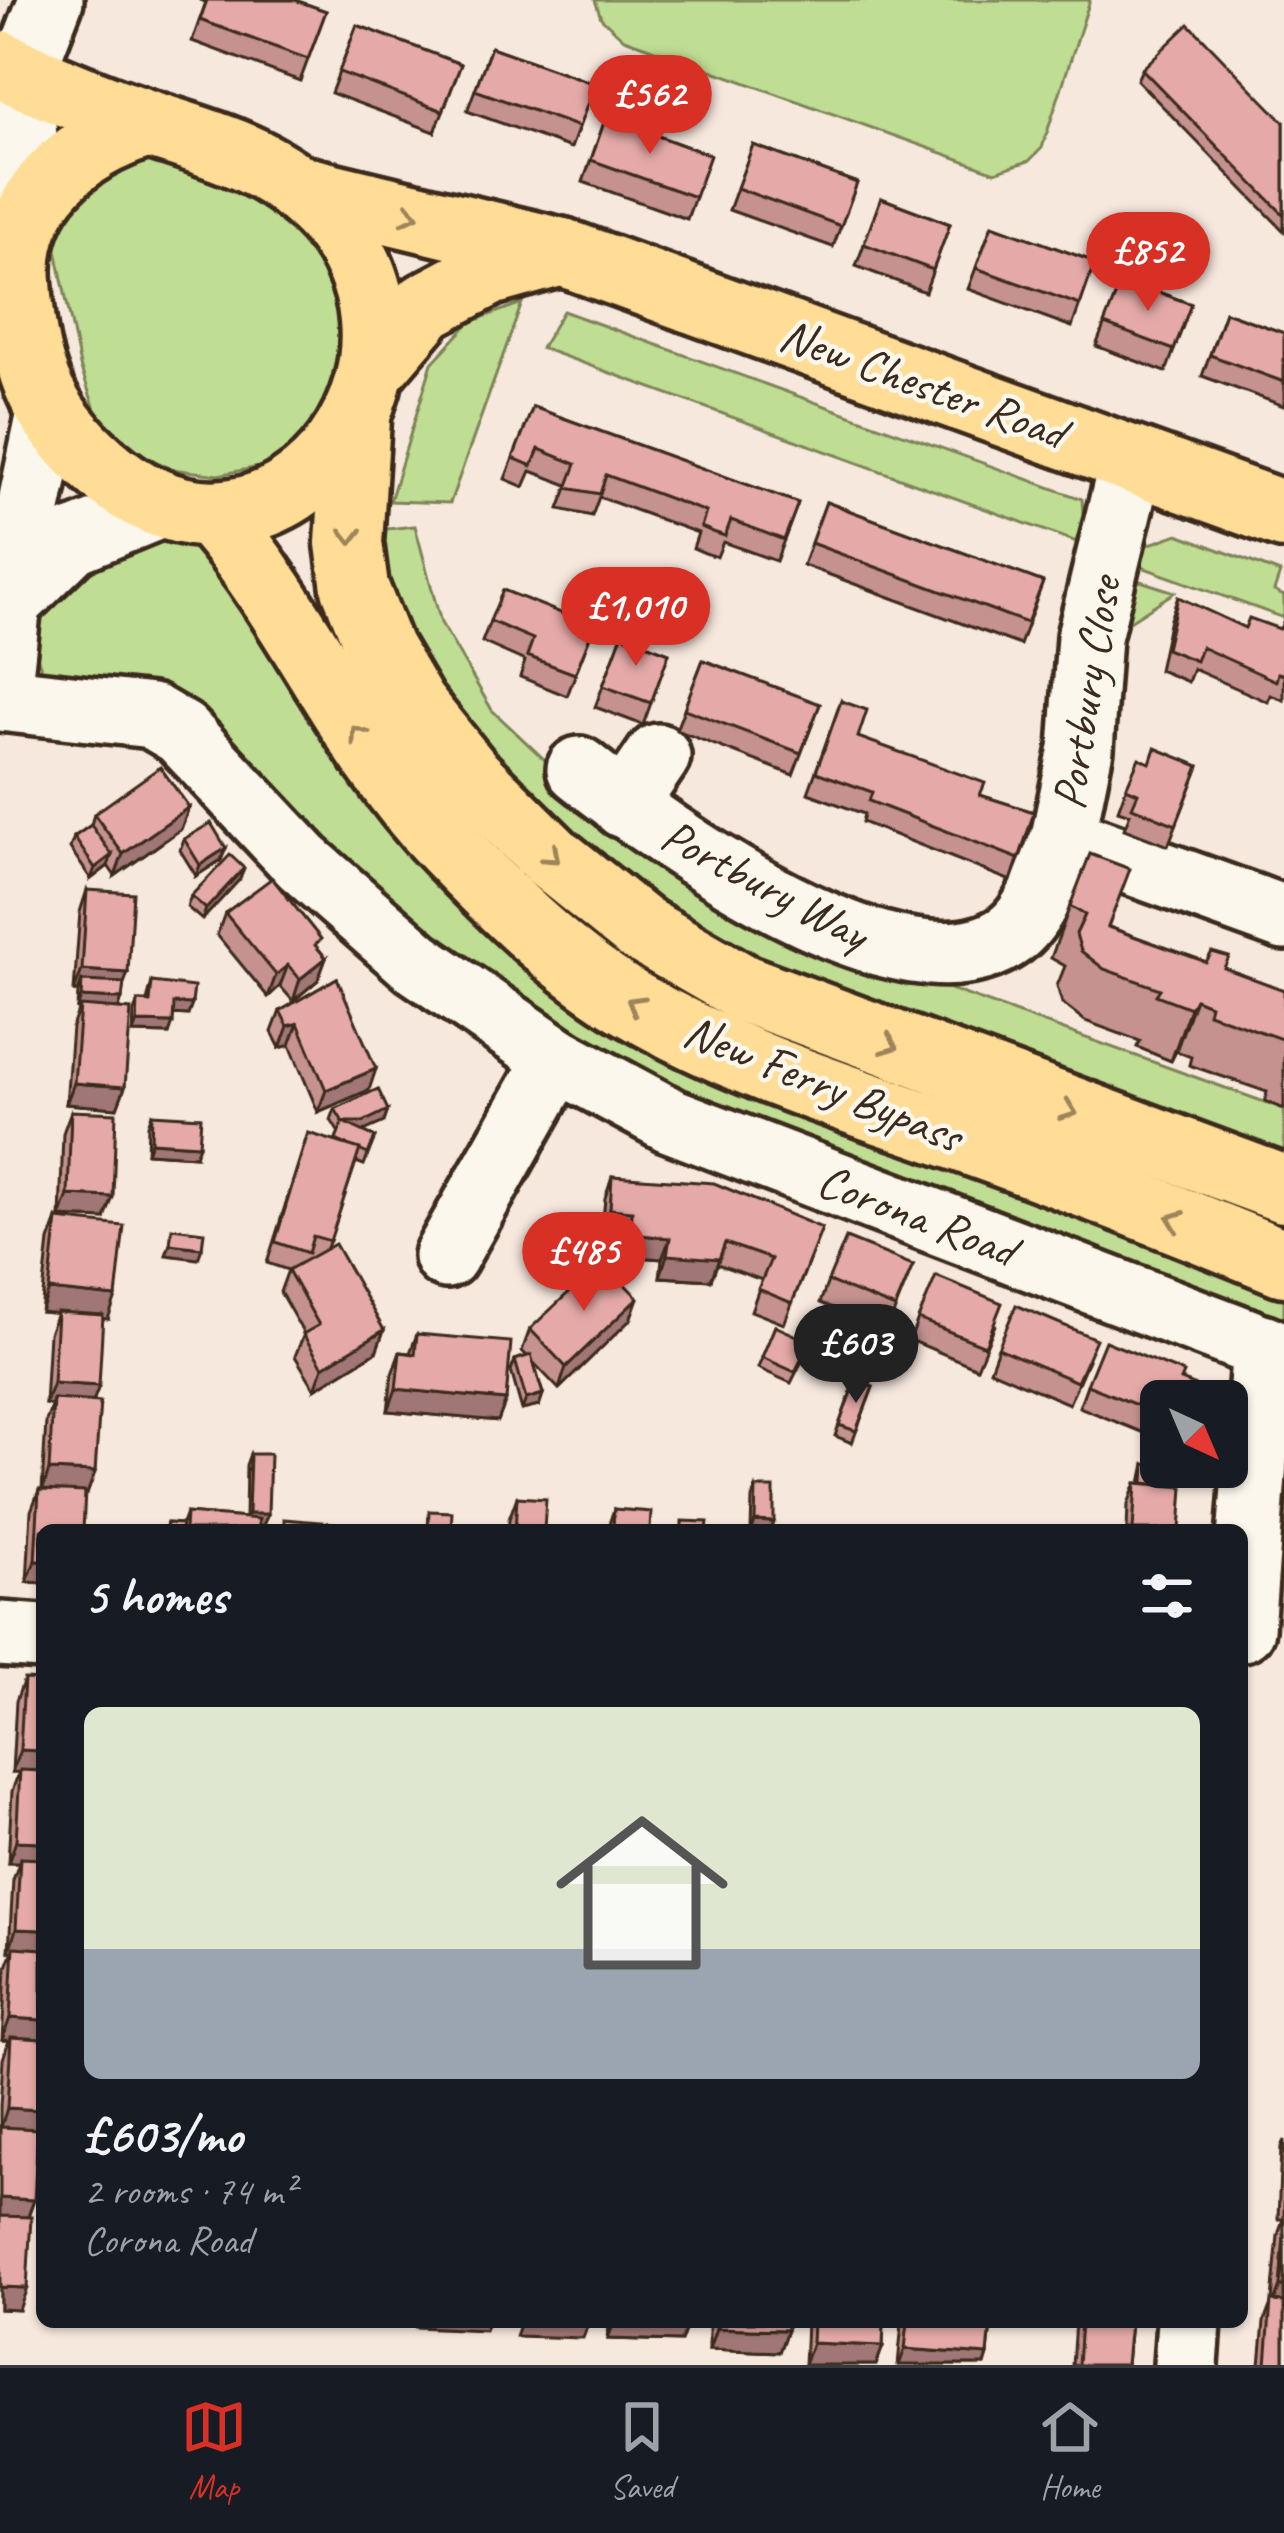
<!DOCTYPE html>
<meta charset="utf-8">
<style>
body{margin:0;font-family:Caveat,sans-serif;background:#242831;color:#f1f3f6;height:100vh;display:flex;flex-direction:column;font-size:45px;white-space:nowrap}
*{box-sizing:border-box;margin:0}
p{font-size:39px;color:#9ea1a6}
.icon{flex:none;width:66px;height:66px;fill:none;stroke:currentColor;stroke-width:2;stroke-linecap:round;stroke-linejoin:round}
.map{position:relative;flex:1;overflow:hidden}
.drawer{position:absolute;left:36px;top:1524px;width:1212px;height:804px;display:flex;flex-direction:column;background:#171b24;border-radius:18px;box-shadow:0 3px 9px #0004}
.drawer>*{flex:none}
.needle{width:78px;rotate:136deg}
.tools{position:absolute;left:1140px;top:1380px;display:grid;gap:24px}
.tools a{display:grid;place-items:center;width:108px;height:108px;border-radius:18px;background:#171b24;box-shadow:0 3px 9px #0004;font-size:60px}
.price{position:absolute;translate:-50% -102px;padding:0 27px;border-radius:42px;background:#d93025;color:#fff;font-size:39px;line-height:78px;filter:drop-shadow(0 3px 6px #0008)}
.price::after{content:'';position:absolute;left:50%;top:72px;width:36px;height:27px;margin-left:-18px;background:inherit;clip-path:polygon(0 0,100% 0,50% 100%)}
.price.active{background:#222;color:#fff}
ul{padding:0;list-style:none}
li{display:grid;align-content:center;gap:24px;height:636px;padding:0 48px}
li+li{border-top:3px solid #363941}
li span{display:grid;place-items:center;height:372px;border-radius:18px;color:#555}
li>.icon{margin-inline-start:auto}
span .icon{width:216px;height:216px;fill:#fffc;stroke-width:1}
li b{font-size:51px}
h2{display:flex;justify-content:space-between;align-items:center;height:144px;padding:0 48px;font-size:51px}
.dock{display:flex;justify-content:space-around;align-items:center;height:168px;border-top:3px solid #363941;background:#171b24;font-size:33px;color:#9ea1a6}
.dock a{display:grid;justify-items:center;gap:6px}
.dock .active{color:#d93025}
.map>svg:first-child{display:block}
.green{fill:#c0dd94;stroke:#7e8459;stroke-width:3}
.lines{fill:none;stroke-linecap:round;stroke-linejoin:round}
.minor-casing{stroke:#3b2a1e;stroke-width:72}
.major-casing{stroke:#3b2a1e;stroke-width:75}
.highway-casing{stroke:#3b2a1e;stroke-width:75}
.minor{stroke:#fbf7ec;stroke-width:63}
.major{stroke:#ffdd96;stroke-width:66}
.highway{stroke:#ffdd96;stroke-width:66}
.wall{fill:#c59290;stroke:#3b2a1e;stroke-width:3}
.shaded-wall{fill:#a07776;stroke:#3b2a1e;stroke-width:3}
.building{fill:#e5aaa8;stroke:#3b2a1e;stroke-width:3}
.oneway{stroke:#9d845a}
.labels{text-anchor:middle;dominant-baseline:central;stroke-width:9;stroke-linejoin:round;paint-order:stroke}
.street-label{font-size:48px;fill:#3b2a1e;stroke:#fbf7ec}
</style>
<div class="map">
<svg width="1284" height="2365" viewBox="0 0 1284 2365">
<rect width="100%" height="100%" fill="#f7e8de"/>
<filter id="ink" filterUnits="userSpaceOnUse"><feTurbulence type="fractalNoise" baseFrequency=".00833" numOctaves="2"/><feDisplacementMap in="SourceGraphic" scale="24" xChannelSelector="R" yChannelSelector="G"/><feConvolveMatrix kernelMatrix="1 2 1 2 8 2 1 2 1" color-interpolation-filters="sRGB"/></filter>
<g filter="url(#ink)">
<g class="green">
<path d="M595 0H1090L1042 148 1029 161 995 172 624 39 601 18Z"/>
<path d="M160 154 276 207 340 272 351 363 304 442 264 466 218 475 172 469 130 449 97 415 80 366 51 226 86 171Z"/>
<path d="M522 303 450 503 390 501 432 363 470 322Z"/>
<path d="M563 311 1082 499 1085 545 541 348Z"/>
<path d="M415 526 441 623 492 710 565 779 866 959 1284 1109V1167C1185 1129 1086 1091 987 1053 915 1026 836 1003 767 968 593 881 414 730 378 530Z"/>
<path d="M1178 534 1280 573 1274 591 1284 596V618L1136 565 1147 545Z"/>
<path d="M169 536 204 549 520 943 1284 1287V1331L711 1120 564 1043 275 806 48 682C27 645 33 624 46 585Z"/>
<path d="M1134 579 1175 592 1122 626Z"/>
</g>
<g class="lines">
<g class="minor-casing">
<g id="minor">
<path d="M28 209 22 75 51 0"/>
<path d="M1132 459 1089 637 1081 749 1063 838 1284 918"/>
<path d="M9 603 72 542 160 506"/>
<path d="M0 685 9 603 49 413"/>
<path d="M0 699 152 716 181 733 302 862 416 962 557 1059 670 1120 1284 1355"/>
<path d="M579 769C662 836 906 1012 1011 934 1038 914 1050 868 1063 838"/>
<path d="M624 806 658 756"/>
<path d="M446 1256 557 1059"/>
<path d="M1242 1629 1264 1347"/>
<path d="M0 1634 42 1637"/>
<path d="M1186 2365 1189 2322"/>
</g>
</g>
<g class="major-casing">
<g id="major">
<path d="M296 188 562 252 1284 515"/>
<path d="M373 368 426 306 490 272 562 252"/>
</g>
</g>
<g class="highway-casing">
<g id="highway">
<path d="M0 64C49 87 101 108 152 125 203 141 257 156 300 191 486 340 283 627 100 466 36 410 24 364 18 283 11 199 74 146 148 124"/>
<path d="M357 419 349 543 355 588 380 650 413 706 470 777 552 858 639 928 743 988 1284 1189"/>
<path d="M215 518C302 619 351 747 446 845 501 902 563 964 632 1004 728 1060 831 1093 935 1129 1052 1170 1169 1216 1284 1263"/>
</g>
</g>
<use href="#minor" class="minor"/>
<use href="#major" class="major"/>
<use href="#highway" class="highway"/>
</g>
<g class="wall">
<path d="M199 0H295L326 11 300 81 192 41 206 2Z"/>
<path d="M357 25 461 64 435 132 331 93Z"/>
<path d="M491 47 595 84 571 148 467 111Z"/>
<path d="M1142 69 1284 122V231L1137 80Z"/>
<path d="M606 117 710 155 687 219 583 182Z"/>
<path d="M753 145 857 183 833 247 729 210Z"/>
<path d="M881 198 950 224 925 292 856 266Z"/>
<path d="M992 225 1095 262 1072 327 968 289Z"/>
<path d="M1122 279 1191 304 1166 372 1096 346Z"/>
<path d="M1225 312 1284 333V406L1202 376Z"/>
<path d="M533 407 798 503 776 561 723 542 717 557 705 553 693 548 698 533 599 497 592 516 559 509 568 485 531 471 524 487 505 479Z"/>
<path d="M826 502 1043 582 1020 645 803 565Z"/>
<path d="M1178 597 1245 628 1280 629 1284 620V700L1270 695 1268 702 1193 669 1188 682 1159 670 1170 619Z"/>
<path d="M490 621 594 626 567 696 520 677 525 661 482 642Z"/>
<path d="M622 635 669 653 643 725 595 707Z"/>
<path d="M703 660 820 704 793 775 676 730Z"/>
<path d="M841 701 858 737 980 795 1034 812 1011 881 862 822 864 814 808 793Z"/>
<path d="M1150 763 1199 766 1168 846 1124 829 1130 814 1118 810 1126 788Z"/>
<path d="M189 807 181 829 115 876 108 866 91 879 70 848 74 837 91 825 94 814Z"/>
<path d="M184 839 226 848 221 860 196 876 180 850Z"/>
<path d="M240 879 202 920 187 907 191 896Z"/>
<path d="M87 890 124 983 119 1009 125 1087 117 1108 66 1104 72 1027 79 1008H77L78 992 74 991 80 912Z"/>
<path d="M1070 906 1109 927 1284 990V1109L1265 1101 1267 1092 1189 1065 1191 1057 1176 1051 1171 1061 1137 1047 1140 1041 1085 1021 1062 1003 1057 986 1065 966 1051 958Z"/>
<path d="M225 913 318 948 326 958 318 980 293 1001 280 986 268 997 217 935Z"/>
<path d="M337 978 369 1090 318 1112 290 1045 280 1048 272 1032 280 1011Z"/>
<path d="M152 982 192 1004 188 1015 174 1014 169 1034 133 1033 134 1012 138 1001H147Z"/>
<path d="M335 1109 388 1110 384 1122 363 1131 375 1137 364 1165 356 1162 327 1248 384 1330 376 1352 315 1389 295 1356 304 1334 280 1292 288 1270 267 1263 308 1133 335 1142 339 1133 331 1120Z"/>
<path d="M71 1111 105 1219 60 1217 63 1133Z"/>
<path d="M152 1114 195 1156 147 1153 148 1125Z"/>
<path d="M612 1176 822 1228 784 1324 751 1311 762 1280 717 1264 711 1280 660 1277 662 1259 623 1256 625 1232 602 1231 605 1198Z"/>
<path d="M57 1219 108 1319 103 1318 93 1402 95 1472 87 1494H85L42 1530V1583L27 1582 31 1511 39 1490H42L46 1421 52 1405 45 1404 49 1333 57 1313 41 1312 49 1241Z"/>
<path d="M913 1265 887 1330 820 1303 828 1281Z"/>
<path d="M918 1319 995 1325 977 1368 910 1340Z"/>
<path d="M630 1320 559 1389 534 1363 543 1394 539 1406 522 1410 511 1371 515 1360 527 1356 522 1351 530 1329Z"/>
<path d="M775 1326 806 1353 791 1383 758 1368Z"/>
<path d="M417 1334 506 1400 498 1421 388 1411 392 1374 400 1352 410 1353Z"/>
<path d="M998 1348 1088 1360 1069 1404 990 1370Z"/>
<path d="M1182 1380 1161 1401V1440L1079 1407 1087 1385Z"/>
<path d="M855 1381 873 1387 852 1443 835 1436Z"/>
<path d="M250 1454 268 1514 263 1525H258L257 1530H164L167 1523 182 1524 186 1513 245 1518 246 1465Z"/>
<path d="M1145 1464 1174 1486 1180 1530H1127L1128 1504 1136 1483H1141Z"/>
<path d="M756 1488 771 1530H751L752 1499Z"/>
<path d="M517 1497 544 1530H508L509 1519Z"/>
<path d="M614 1509 650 1530H607Z"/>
<path d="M24 1679 38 2132 34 2200 28 2217 19 2310 0 2309V2106L3 2059 9 2040H2L6 1969 13 1951H9L13 1880 19 1863H8L12 1791 19 1772H12L16 1701Z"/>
<path d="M1284 2140V2365H1260L1264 2322 1272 2301 1278 2235 1283 2219H1278L1281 2147Z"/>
<path d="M609 2322H688L681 2341 608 2339Z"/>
<path d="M709 2322H787V2330L779 2352 709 2349Z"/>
<path d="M806 2322H884L883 2346 876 2365H804Z"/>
<path d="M902 2322H991L988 2355 985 2365H898Z"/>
<path d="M1075 2322H1130L1126 2365H1072Z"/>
</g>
<g class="shaded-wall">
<path d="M189 807 181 829 115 876 123 854Z"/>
<path d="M226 848 221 860 196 876 200 865Z"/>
<path d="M112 855 108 866 91 879 95 868Z"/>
<path d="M244 868 240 879 202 920 206 909Z"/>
<path d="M326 958 318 980 293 1001 300 979Z"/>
<path d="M288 965 280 986 268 997 276 975Z"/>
<path d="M82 970 128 973 120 994 82 981 78 992 74 991Z"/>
<path d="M81 997 122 999 118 1010 77 1008Z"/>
<path d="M1195 999 1176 1051 1171 1061 1190 1008Z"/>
<path d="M174 1003 192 1004 188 1015 170 1014Z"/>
<path d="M137 1022 173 1023 169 1034 133 1033Z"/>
<path d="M298 1023 290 1045 280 1048 288 1026Z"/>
<path d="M376 1069 369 1090 318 1112 326 1090Z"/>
<path d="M74 1083 125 1087 117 1108 66 1104Z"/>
<path d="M388 1110 384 1122 359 1133 343 1122Z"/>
<path d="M151 1142 199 1145 195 1156 147 1153Z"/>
<path d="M68 1195 113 1197 105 1219 60 1217Z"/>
<path d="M610 1209 632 1211 625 1232 602 1231Z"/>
<path d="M631 1234 670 1238 662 1259 623 1256Z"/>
<path d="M725 1243 711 1280 660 1277 667 1255Z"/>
<path d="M170 1244 202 1248 198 1259 166 1255Z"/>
<path d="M49 1290 116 1297 108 1319 41 1312Z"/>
<path d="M638 1298 630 1320 559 1389 566 1367Z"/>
<path d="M384 1330 376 1352 315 1389 323 1367Z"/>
<path d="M53 1383 99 1386 91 1407 53 1399 52 1405 45 1404Z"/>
<path d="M396 1389 506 1400 498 1421 388 1411Z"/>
<path d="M543 1394 539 1406 522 1410 526 1399Z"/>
<path d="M49 1470 95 1472 87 1494 42 1492Z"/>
<path d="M248 1514H268L263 1525H244Z"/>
<path d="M755 1521 774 1522 771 1530H752Z"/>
<path d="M35 1561H42V1583L27 1582Z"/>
<path d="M20 1750 42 1751V1773L12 1772Z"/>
<path d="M16 1841 42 1842V1864L20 1858 19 1863H8Z"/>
<path d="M16 1929 42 1930V1952L9 1951Z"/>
<path d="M10 2018 42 2020V2042L2 2040Z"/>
<path d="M7 2108 42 2110V2133L0 2130Z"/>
<path d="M0 2198 34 2200 26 2222 0 2220Z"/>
<path d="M1280 2286H1284V2309L1272 2308Z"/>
<path d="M0 2287 27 2288 19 2310 0 2309Z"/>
<path d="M220 2322H290L289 2324Z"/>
<path d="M418 2322H488L485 2330 416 2327Z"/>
<path d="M520 2322H589L583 2338 515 2336Z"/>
<path d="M614 2322H688L681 2341 608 2339Z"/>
<path d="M716 2328 787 2330 779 2352 709 2349Z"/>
<path d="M812 2343 883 2346 876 2365H804Z"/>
<path d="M905 2349 988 2355 985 2365H899Z"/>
</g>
<g class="building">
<path d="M207 0H295L326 11 308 59 200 20Z"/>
<path d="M1189 24 1284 122V215L1142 69Z"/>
<path d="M357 25 461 64 443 111 339 72Z"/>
<path d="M491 47 595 84 579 127 475 90Z"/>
<path d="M606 117 710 155 695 197 591 160Z"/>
<path d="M753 145 857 183 841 226 737 188Z"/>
<path d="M881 198 950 224 933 270 864 244Z"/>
<path d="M992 225 1095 262 1080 305 976 268Z"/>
<path d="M1122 279 1191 304 1174 350 1104 324Z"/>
<path d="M1225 312 1284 333V382L1210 355Z"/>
<path d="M533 407 798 503 784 540 731 520 725 536 713 532 701 527 706 512 606 475 600 494 567 488 576 464 539 449 532 466 513 458Z"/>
<path d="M826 502 1043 582 1027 623 811 543Z"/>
<path d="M503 590 594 626 575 674 527 656 533 639 490 621Z"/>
<path d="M1178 597 1245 628 1249 618 1280 629 1284 620V675L1278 673 1276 681 1201 647 1196 661 1166 649Z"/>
<path d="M622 635 669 653 651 703 603 686Z"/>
<path d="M703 660 820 704 801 753 684 709Z"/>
<path d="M841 701 867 710 858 737 985 783 980 795 1034 812 1019 859 869 801 872 792 816 772Z"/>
<path d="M1155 748 1199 766 1176 825 1132 807 1138 793 1126 788 1139 758 1150 763Z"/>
<path d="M160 767 189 807 123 854 94 814Z"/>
<path d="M211 823 226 848 200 865 184 839Z"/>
<path d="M91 825 112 855 95 868 74 837Z"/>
<path d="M1090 854 1130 869 1108 927 1206 962 1212 952 1229 957 1224 968 1284 990V1040L1208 1013 1210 1005 1195 999 1190 1008 1156 995 1160 989 1104 969 1081 951 1076 934 1085 915 1070 906Z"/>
<path d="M230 855 244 868 206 909 191 896Z"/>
<path d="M272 878 321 939 315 945 326 958 300 979 288 965 276 975 225 913Z"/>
<path d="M87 890 133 893 128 973 82 970Z"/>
<path d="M337 978 376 1069 326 1090 298 1023 288 1026 280 1011Z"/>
<path d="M82 981 124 983 122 999 81 997Z"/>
<path d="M152 982 194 987 192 1004 174 1003 173 1023 137 1022 138 1001 150 1002Z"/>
<path d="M80 1006 131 1010 125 1087 74 1083Z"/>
<path d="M378 1089 388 1110 363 1122H343L335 1109Z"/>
<path d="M71 1111 116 1113 113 1197 68 1195Z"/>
<path d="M152 1114 201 1117 199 1145 151 1142Z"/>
<path d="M343 1122 375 1137 368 1154 336 1140Z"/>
<path d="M308 1133 360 1149 330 1241 313 1236 308 1253 275 1242Z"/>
<path d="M612 1176 714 1183 822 1228 792 1303 758 1289 771 1259 725 1243 719 1259 667 1255 670 1238 631 1234 632 1211 610 1209Z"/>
<path d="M57 1219 124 1226 116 1297 49 1290Z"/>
<path d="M172 1228 204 1232 202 1248 170 1244Z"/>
<path d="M846 1238 913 1265 895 1308 828 1281Z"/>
<path d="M335 1244 384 1330 323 1367 303 1334 319 1325 288 1270Z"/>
<path d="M602 1261 638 1298 566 1367 530 1329Z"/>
<path d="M936 1276 1002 1303 985 1346 918 1319Z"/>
<path d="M1016 1305 1096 1339 1077 1382 998 1348Z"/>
<path d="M57 1312 103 1315 99 1386 53 1383Z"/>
<path d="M775 1326 810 1342 795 1372 762 1357Z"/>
<path d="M417 1334 511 1342 506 1400 396 1389 400 1352 415 1354Z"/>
<path d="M1105 1341 1184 1373 1181 1380 1194 1385 1187 1401H1161V1415L1087 1385Z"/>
<path d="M531 1355 543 1394 526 1399 515 1360Z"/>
<path d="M855 1381 873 1387 856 1431 839 1425Z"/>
<path d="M53 1399 100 1402 95 1472 49 1470Z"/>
<path d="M250 1454H270L268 1514H248Z"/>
<path d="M1145 1464 1175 1467 1174 1486 1144 1483Z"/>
<path d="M1136 1483 1183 1487 1180 1530H1133Z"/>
<path d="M756 1488H774V1522L755 1521Z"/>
<path d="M39 1490 85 1492 83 1530H42V1561H35Z"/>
<path d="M517 1497 546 1499 544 1530H515Z"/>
<path d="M614 1509 651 1512 650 1530H613Z"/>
<path d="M429 1511 452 1512 451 1530H428Z"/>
<path d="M186 1513 259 1519 257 1530H185Z"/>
<path d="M284 1519 355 1525V1530H284Z"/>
<path d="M682 1521 708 1522 707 1530H682Z"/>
<path d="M167 1523 182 1524 181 1530H166Z"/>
<path d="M380 1527 424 1530H380Z"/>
<path d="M24 1679 42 1680V1751L20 1750Z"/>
<path d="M20 1770 42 1771V1842L16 1841Z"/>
<path d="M20 1858 42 1859V1930L16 1929Z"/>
<path d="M14 1947 42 1949V2020L10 2018Z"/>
<path d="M11 2037 42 2039V2110L7 2108Z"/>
<path d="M0 2127 38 2129 34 2200 0 2198Z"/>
<path d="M0 2216 31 2217 27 2288 0 2287Z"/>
<path d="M1284 2234V2286H1280Z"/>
<path d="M1271 2301 1284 2302V2365H1266Z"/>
<path d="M717 2322H787V2330L716 2328Z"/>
<path d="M813 2322H884L883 2346 812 2343Z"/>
<path d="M908 2322H991L988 2355 905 2349Z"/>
<path d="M1081 2322H1130L1126 2365H1078Z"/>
</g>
<defs><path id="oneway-chevron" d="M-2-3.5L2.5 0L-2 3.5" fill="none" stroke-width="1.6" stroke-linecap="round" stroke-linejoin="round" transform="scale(3)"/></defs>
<g class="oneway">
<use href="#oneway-chevron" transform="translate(410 215) rotate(13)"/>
<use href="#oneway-chevron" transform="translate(351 536) rotate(90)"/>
<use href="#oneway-chevron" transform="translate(358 734) rotate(-126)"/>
<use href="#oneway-chevron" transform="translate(552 856) rotate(42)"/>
<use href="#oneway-chevron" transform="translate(635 1004) rotate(-150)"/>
<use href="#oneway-chevron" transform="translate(890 1045) rotate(21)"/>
<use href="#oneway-chevron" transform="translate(1069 1111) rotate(20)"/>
<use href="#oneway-chevron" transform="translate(1175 1220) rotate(-159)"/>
</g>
</g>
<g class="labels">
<g class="street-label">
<text transform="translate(923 383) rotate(20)">New Chester Road</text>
<text transform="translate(1086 693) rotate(-81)">Portbury Close</text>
<text transform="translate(765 884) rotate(28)">Portbury Way</text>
<text transform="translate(823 1083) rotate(22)">New Ferry Bypass</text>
<text transform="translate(917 1215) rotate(21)">Corona Road</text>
</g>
</g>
</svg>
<div class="tools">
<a><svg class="needle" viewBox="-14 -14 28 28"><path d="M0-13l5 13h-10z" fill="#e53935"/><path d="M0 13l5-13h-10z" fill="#9ea1a6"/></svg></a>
</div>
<b class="price" style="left:650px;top:157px">£562</b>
<b class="price" style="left:1148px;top:314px">£852</b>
<b class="price" style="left:636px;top:669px">£1,010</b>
<b class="price" style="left:584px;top:1314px">£485</b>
<b class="price active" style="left:856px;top:1406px">£603</b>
<section class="drawer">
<h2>5 homes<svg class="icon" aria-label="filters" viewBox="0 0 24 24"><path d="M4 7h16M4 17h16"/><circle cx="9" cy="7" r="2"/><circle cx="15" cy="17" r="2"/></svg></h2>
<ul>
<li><span style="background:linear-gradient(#dfe7d0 65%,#9aa5b1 0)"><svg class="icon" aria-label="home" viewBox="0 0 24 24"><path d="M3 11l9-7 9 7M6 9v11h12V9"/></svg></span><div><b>£603/mo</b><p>2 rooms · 74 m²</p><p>Corona Road</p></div></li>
</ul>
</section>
</div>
<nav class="dock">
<a class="active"><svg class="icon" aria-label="map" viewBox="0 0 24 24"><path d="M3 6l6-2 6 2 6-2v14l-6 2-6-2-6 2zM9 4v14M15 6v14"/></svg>Map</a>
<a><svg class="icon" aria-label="saved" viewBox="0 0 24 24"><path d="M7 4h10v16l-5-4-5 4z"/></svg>Saved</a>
<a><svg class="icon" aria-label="home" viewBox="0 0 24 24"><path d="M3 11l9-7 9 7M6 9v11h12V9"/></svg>Home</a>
</nav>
